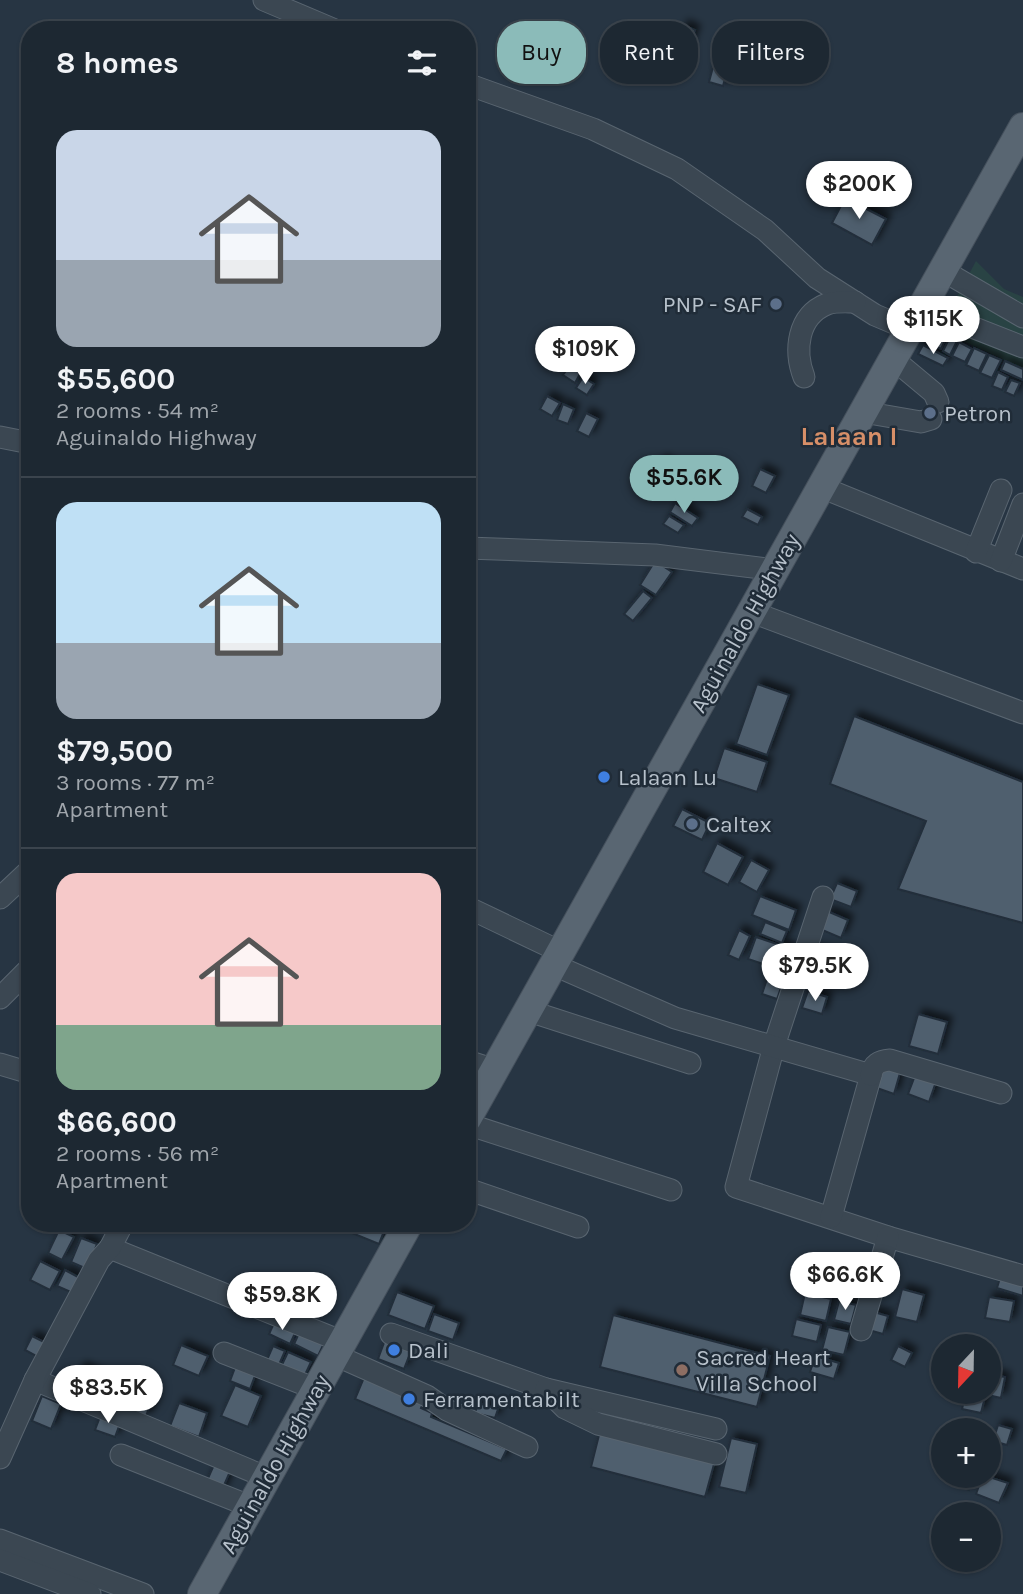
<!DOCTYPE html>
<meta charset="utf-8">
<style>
body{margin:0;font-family:Karla,sans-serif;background:#25303a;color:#f1f3f6;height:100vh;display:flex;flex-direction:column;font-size:26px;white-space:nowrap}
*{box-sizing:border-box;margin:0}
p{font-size:23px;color:#a0a6ac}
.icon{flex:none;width:38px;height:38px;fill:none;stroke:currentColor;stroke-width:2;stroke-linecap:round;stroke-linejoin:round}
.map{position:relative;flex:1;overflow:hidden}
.panel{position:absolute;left:21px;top:21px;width:455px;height:1211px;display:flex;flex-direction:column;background:#1d2832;border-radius:28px;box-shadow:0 2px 5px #0004,0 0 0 2px #3b444d}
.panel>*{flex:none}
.hud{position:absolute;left:497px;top:21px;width:420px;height:63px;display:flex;gap:14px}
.needle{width:46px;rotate:202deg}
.fabs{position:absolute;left:931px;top:1334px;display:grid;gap:14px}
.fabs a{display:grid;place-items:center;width:70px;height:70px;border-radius:50%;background:#1d2832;box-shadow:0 2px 5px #0004,0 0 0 2px #3b444d;font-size:35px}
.price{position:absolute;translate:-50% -60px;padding:0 16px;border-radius:24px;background:#fff;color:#222;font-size:23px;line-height:46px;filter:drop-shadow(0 2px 4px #0008)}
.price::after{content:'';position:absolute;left:50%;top:42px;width:21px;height:16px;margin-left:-10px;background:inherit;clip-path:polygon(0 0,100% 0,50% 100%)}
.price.on{background:#8bbbb9;color:#111}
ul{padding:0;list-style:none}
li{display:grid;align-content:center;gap:14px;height:371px;padding:0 35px}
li+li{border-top:2px solid #3b444d}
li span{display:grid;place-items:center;height:217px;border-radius:21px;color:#555}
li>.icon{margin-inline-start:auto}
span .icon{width:126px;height:126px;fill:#fffc;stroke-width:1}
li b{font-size:30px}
h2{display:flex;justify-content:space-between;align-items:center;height:84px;padding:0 35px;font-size:30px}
.pill{padding:0 24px;border-radius:28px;background:#1d2832;box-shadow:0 2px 5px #0004,0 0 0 2px #3b444d;font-size:24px;line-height:63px}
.pill.on{background:#8bbbb9;color:#111}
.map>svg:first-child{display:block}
.green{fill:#294344}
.building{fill:#505e6e;stroke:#222e3a;stroke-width:2;filter:url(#shadow)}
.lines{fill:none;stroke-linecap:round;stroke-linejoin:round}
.minor-casing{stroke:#596570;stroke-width:23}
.major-casing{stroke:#45505c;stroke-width:30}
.minor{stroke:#3b4752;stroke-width:21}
.major{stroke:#596672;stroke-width:28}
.service-dot{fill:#5c6f8a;stroke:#202c38;stroke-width:2.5}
.shop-dot{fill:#3f7fe0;stroke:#202c38;stroke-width:2.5}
.education-dot{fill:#8d6e63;stroke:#202c38;stroke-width:2.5}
.labels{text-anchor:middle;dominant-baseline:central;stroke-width:5;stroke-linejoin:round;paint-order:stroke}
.poi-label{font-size:23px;fill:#b8c2cc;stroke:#202c38;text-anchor:start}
.street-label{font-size:23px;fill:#b8c2cc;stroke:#202c38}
.quarter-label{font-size:26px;font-weight:bold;fill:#d78f68;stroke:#202c38}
</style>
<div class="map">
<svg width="1023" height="1594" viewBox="0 0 1023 1594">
<defs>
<filter id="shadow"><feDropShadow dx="5" dy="-5" stdDeviation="3.5" flood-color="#0009"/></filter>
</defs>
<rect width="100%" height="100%" fill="#273543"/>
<path class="green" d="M976 261 1004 289 1023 297V368L939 330Z"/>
<g class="building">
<path d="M683 25 695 30 689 46 677 41Z"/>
<path d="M717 52 731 57 723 86 709 82Z"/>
<path d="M845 198 886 219 872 245 832 223Z"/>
<path d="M936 330 947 336 941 349 929 343Z"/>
<path d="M950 337 957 341 950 355 943 351Z"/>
<path d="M959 342 972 349 965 362 952 356Z"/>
<path d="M923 345 948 358 943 366 918 354Z"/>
<path d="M974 348 987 354 979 371 966 365Z"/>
<path d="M989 355 1001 360 992 378 980 373Z"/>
<path d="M1005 361 1023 369V380L1001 370Z"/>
<path d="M570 365 581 372 575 383 563 375Z"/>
<path d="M998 372 1008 377 1002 390 992 386Z"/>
<path d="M583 377 594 384 587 395 576 388Z"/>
<path d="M1011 380 1020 383 1014 396 1005 392Z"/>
<path d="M547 396 560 403 552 416 540 409Z"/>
<path d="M563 404 574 409 568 424 557 420Z"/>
<path d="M586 413 598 419 589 437 577 431Z"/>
<path d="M662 460 674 468 668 477 656 470Z"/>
<path d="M760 469 775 476 766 493 752 486Z"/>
<path d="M675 503 698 518 692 526 670 512Z"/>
<path d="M747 509 762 517 758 525 742 517Z"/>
<path d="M669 516 684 525 678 533 663 524Z"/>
<path d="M655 561 672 572 656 595 640 585Z"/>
<path d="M643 591 652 598 633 621 624 614Z"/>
<path d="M757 684 789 695 767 755 736 744Z"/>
<path d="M854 716 1023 782V923L898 889 926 821 830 784Z"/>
<path d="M724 748 767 762 757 792 714 778Z"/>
<path d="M682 809 710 823 702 840 673 826Z"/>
<path d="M717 843 743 857 728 885 703 872Z"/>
<path d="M751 860 769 870 757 892 739 882Z"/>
<path d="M837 883 857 891 851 907 830 899Z"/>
<path d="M760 896 796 910 789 930 752 915Z"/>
<path d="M827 911 848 920 841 938 820 929Z"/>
<path d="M765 922 787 931 782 943 760 934Z"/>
<path d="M739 930 750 936 739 960 728 955Z"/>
<path d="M756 937 792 949 784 971 748 959Z"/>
<path d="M812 949 832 957 825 977 805 969Z"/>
<path d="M769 973 784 979 777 999 762 994Z"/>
<path d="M808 991 827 997 822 1014 802 1008Z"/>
<path d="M918 1014 947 1022 938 1054 909 1046Z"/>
<path d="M880 1067 900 1073 894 1094 874 1087Z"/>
<path d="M916 1073 937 1079 929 1102 908 1094Z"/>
<path d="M350 1223H387L379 1244 347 1231Z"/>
<path d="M59 1230 74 1237 62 1260 48 1253Z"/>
<path d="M81 1238 97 1244 87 1269 71 1262Z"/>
<path d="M40 1261 60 1271 50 1290 30 1280Z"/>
<path d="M65 1270 80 1278 73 1293 57 1286Z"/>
<path d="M1002 1271 1023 1278V1296L997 1288Z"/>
<path d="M902 1289 924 1295 917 1322 895 1317Z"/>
<path d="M397 1292 434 1306 425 1329 388 1315Z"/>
<path d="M805 1293 831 1299 826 1321 800 1315Z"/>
<path d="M989 1297 1014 1301 1010 1322 985 1318Z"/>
<path d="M839 1301 856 1305 851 1324 834 1320Z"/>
<path d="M870 1311 888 1316 883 1334 865 1329Z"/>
<path d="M434 1314 459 1323 453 1340 428 1331Z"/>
<path d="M613 1315 770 1356 757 1407 600 1367Z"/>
<path d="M796 1319 821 1325 817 1342 792 1336Z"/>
<path d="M275 1321 296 1331 290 1344 269 1334Z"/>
<path d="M828 1327 850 1332 844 1355 822 1350Z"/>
<path d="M301 1329 325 1341 318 1356 294 1344Z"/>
<path d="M32 1336 46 1343 38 1357 25 1350Z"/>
<path d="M385 1340 411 1351 404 1369 378 1359Z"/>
<path d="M181 1345 208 1356 199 1376 173 1365Z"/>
<path d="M273 1346 285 1351 278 1367 266 1362Z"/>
<path d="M898 1346 912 1353 905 1367 891 1360Z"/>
<path d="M288 1352 311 1362 303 1379 280 1369Z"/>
<path d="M815 1356 839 1363 834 1379 810 1372Z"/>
<path d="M236 1365 256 1373 250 1389 230 1381Z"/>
<path d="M81 1367 101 1376 89 1401 70 1392Z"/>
<path d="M989 1374 1005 1377 1001 1398 979 1393V1391H989Z"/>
<path d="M365 1375 425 1400 421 1408 432 1413 431 1417 507 1449 501 1461 355 1399Z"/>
<path d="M235 1385 261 1396 248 1427 221 1416Z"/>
<path d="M133 1389 153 1397 146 1416 126 1408Z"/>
<path d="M966 1392 985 1397 981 1413 962 1409Z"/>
<path d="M42 1396 61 1404 51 1429 32 1421Z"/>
<path d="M179 1403 207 1413 199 1437 170 1426Z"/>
<path d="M478 1403 498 1409 495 1418 475 1413Z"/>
<path d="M101 1414 121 1421 115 1437 95 1430Z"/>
<path d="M998 1425 1012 1429 1007 1445 993 1441Z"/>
<path d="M601 1427 716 1457 705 1497 591 1467Z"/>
<path d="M731 1438 757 1444 746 1493 719 1487Z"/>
<path d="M217 1458 233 1465 221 1492 205 1485Z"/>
<path d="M948 1475H974L969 1490 946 1482Z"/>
<path d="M983 1475 1008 1483 999 1503 976 1494Z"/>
</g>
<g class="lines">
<g class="minor-casing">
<g id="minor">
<path d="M264 0 335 30"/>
<path d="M467 84 593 129 677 169 765 230 817 278 875 315 908 329"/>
<path d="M942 270 1023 317"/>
<path d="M921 307 1023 347"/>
<path d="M892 358 934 393 938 402"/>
<path d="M804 377C794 351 797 316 827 304 835 301 846 302 855 302"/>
<path d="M863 412 921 422 931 419"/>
<path d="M0 437 30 443"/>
<path d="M821 487 1023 569"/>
<path d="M467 548 655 555 776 570"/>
<path d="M976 552 1001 490"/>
<path d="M1001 561 1023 504"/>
<path d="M752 612 1023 713"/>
<path d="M823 897 774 1046 736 1187 888 1237 1023 1276"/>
<path d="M0 898 30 870"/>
<path d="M467 907 561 952"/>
<path d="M554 965 675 1018 871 1075 831 1217"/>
<path d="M0 998 30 968"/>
<path d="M529 1011 690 1063"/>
<path d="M467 1061 495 1070"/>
<path d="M0 1064 30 1073"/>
<path d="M871 1075C873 1064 879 1061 890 1060L1001 1093"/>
<path d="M467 1124 671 1190"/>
<path d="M467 1189 578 1227"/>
<path d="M110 1248 343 1342"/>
<path d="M861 1330 888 1237"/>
<path d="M391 1334 546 1389 716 1429"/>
<path d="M224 1353 316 1389"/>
<path d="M335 1355 427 1396 447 1410 527 1447"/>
<path d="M35 1380 268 1478"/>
<path d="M546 1389 565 1408 598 1424 716 1454"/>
<path d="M121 1455 252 1507"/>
<path d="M0 1458 35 1380 99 1260 110 1248 123 1223"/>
<path d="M0 1540 143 1594"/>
<path d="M0 1560 90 1594"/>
</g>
</g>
<g class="major-casing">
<g id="major">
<path d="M467 1119C654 789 836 457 1023 127"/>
<path d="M202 1594 409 1223"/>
</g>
</g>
<use href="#minor" class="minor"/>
<use href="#major" class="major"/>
</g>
<g class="service-dot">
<circle cx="776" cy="304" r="7"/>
<circle cx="930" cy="413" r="7"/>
<circle cx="692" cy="824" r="7"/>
</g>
<g class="shop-dot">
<circle cx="604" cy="777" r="7"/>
<circle cx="394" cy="1350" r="7"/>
<circle cx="409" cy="1399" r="7"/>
</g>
<circle class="education-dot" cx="682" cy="1370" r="7"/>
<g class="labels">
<g class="poi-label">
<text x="762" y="304" text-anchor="end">PNP - SAF</text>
<text x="944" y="413">Petron</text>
<text x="618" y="777">Lalaan Lu</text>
<text x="706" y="824">Caltex</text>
<text x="408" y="1350">Dali</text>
<text x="696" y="1357">Sacred Heart<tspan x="696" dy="26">Villa School</tspan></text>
<text x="423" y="1399">Ferramentabilt</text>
</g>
<g class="street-label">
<text transform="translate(745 623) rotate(-61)">Aguinaldo Highway</text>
<text transform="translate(275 1464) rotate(-61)">Aguinaldo Highway</text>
</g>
<g class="quarter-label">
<text x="849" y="436">Lalaan I</text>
</g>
</g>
</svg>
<div class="fabs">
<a><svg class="needle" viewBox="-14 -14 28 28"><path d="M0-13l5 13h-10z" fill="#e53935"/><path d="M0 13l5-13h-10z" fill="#a0a6ac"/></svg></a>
<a>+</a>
<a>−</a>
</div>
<b class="price" style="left:859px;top:221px">$200K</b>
<b class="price" style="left:933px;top:356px">$115K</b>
<b class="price" style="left:585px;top:386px">$109K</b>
<b class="price on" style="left:684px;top:515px">$55.6K</b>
<b class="price" style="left:815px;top:1003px">$79.5K</b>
<b class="price" style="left:845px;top:1312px">$66.6K</b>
<b class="price" style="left:282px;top:1332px">$59.8K</b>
<b class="price" style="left:108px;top:1425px">$83.5K</b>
<div class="hud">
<a class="pill on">Buy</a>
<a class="pill">Rent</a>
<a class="pill">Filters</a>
</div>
<section class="panel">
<h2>8 homes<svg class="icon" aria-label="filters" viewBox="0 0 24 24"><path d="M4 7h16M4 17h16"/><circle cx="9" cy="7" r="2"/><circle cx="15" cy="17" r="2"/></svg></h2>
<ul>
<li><span style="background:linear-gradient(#c9d6e8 60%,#9aa5b1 0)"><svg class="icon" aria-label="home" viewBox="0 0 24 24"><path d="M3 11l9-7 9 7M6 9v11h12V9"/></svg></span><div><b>$55,600</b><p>2 rooms · 54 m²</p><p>Aguinaldo Highway</p></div></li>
<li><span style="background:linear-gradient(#bfe0f5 65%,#9aa5b1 0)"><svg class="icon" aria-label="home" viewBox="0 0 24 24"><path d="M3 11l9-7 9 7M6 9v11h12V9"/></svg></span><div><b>$79,500</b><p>3 rooms · 77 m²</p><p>Apartment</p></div></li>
<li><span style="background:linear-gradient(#f6c9c9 70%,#7fa58c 0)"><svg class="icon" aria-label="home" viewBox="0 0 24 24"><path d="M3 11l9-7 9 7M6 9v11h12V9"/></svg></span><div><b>$66,600</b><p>2 rooms · 56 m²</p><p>Apartment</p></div></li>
</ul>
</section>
</div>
